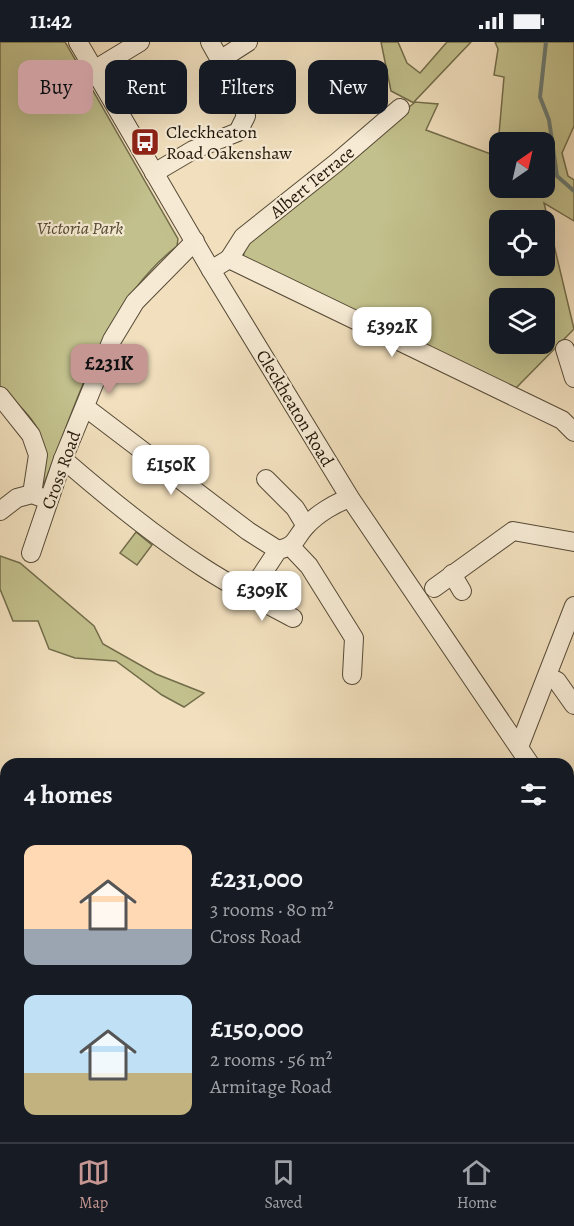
<!DOCTYPE html>
<meta charset="utf-8">
<style>
body{margin:0;font-family:Alegreya,serif;background:#20242c;color:#f1f3f6;height:100vh;display:flex;flex-direction:column;font-size:22px;white-space:nowrap}
*{box-sizing:border-box;margin:0}
p{font-size:20px;color:#9ea1a6}
.icon{flex:none;width:33px;height:33px;fill:none;stroke:currentColor;stroke-width:2;stroke-linecap:round;stroke-linejoin:round}
.map{position:relative;flex:1;overflow:hidden}
.side{position:absolute;left:0px;top:716px;width:574px;height:386px;display:flex;flex-direction:column;background:#171b24;border-radius:18px 18px 0 0;box-shadow:0 6px 24px #0002}
.side>*{flex:none}
.hud{position:absolute;left:18px;top:18px;width:538px;height:54px;display:flex;gap:12px}
.needle{width:39px;rotate:34deg}
.controls{position:absolute;left:489px;top:90px;display:grid;gap:12px}
.controls a{display:grid;place-items:center;width:66px;height:66px;border-radius:12px;background:#171b24;box-shadow:0 6px 24px #0002;font-size:30px}
.price{position:absolute;translate:-50% -51px;padding:0 14px;border-radius:12px;background:#fff;color:#222;font-size:20px;line-height:39px;filter:drop-shadow(0 2px 3px #0008)}
.price::after{content:'';position:absolute;left:50%;top:36px;width:18px;height:14px;margin-left:-9px;background:inherit;clip-path:polygon(0 0,100% 0,50% 100%)}
.price.selected{background:#c59692;color:#111}
ul{padding:0;list-style:none}
li{display:flex;align-items:center;gap:18px;height:150px;padding:0 24px}
li span{display:grid;place-items:center;flex:none;width:168px;height:120px;border-radius:12px;color:#555}
li>.icon{margin-inline-start:auto}
span .icon{width:72px;height:72px;fill:#fffc;stroke-width:1}
li b{font-size:26px}
h2{display:flex;justify-content:space-between;align-items:center;height:72px;padding:0 24px;font-size:26px}
.pill{padding:0 21px;border-radius:12px;background:#171b24;box-shadow:0 6px 24px #0002;font-size:21px;line-height:54px}
.pill.selected{background:#c59692;color:#111}
.status{display:flex;justify-content:space-between;align-items:center;height:42px;padding:0 30px;background:#171b24;direction:ltr}
.status svg{height:16px;fill:currentColor}
.tab-bar{display:flex;justify-content:space-around;align-items:center;height:84px;border-top:2px solid #363941;background:#171b24;font-size:16px;color:#9ea1a6}
.tab-bar a{display:grid;justify-items:center;gap:3px}
.tab-bar .selected{color:#c59692}
.map>svg:first-child{display:block}
.green{fill:#c2c08c;stroke:#726c4a;stroke-width:1.5;fill-rule:evenodd}
.lines{fill:none;stroke-linecap:round;stroke-linejoin:round}
.stream{stroke:#6b7a72;stroke-width:4}
.minor-casing{stroke:#564a36;stroke-width:20}
.minor{stroke:#f6ead4;stroke-width:18}
.labels{text-anchor:middle;dominant-baseline:central;stroke-width:4.5;stroke-linejoin:round;paint-order:stroke}
.poi-label{font-size:18px;fill:#221809;stroke:#f6ead4;text-anchor:start}
.street-label{font-size:18px;fill:#221809;stroke:#f6ead4}
.park-label{font-size:18px;font-style:italic;fill:#524a30;stroke:#f6ead4}
</style>
<div class="status"><b>11:42</b><svg viewBox="0 0 49 12"><path d="M0 12V9h3v3zM5 12V6h3v6zM10 12V3h3v9zM15 12V0h3v12zM26 1h20v11H26zM47 4h2v5h-2z"/></svg></div>
<div class="map">
<svg width="574" height="1100" viewBox="0 0 574 1100">
<rect width="100%" height="100%" fill="#f1dfbd"/>
<filter id="stains"><feTurbulence type="fractalNoise" baseFrequency=".00333" numOctaves="4"/><feColorMatrix values="0 0 0 0 .2 0 0 0 0 .09 0 0 0 0 .02 0 0 0 .5 -.17"/></filter>
<radialGradient id="worn" r=".72"><stop offset=".6" stop-color="#630" stop-opacity="0"/><stop offset="1" stop-color="#630" stop-opacity=".3"/></radialGradient>
<g class="green">
<path d="M0 0H65L178 197 177 204C103 262 78 360 43 444 47 386 39 384 0 344Z"/>
<path d="M381 0H398L407 21 420 31 447 0H471L414 60 438 62 426 88 499 115 500 146H544V100H501L499 92 504 35 494 33 498 7 495 0H574V84L562 111 568 134 574 138V179L544 161 574 287 514 348 243 215 246 203 414 61 391 49ZM500 178H544V224H500ZM500 256H544V302H500Z"/>
<path d="M136 490 152 503 137 523 120 511Z"/>
<path d="M0 514 20 521 94 584 103 602 156 632 204 651 184 665 162 653 116 619 75 616 49 607 38 579H13L0 547Z"/>
</g>
<g class="lines">
<path class="stream" d="M546 0 540 55 549 78 557 134 574 149"/>
<g class="minor-casing">
<g id="minor">
<path d="M78 0 211 228 350 456 530 722"/>
<path d="M220 18 248 0"/>
<path d="M94 28 140 0"/>
<path d="M154 131 193 108 238 90 246 74 237 48 210 0"/>
<path d="M229 217 243 195 336 121 400 66"/>
<path d="M211 228 229 217 562 378 574 390"/>
<path d="M565 307 574 336"/>
<path d="M0 354 31 393 38 413 32 452"/>
<path d="M85 365 248 489 278 508"/>
<path d="M63 417C108 456 154 494 204 526 233 545 263 560 293 576"/>
<path d="M266 437 295 466 306 484"/>
<path d="M0 469 17 456 32 452 43 456"/>
<path d="M291 505 309 524 354 596 352 633"/>
<path d="M31 511 63 417 112 298 135 260 195 199"/>
<path d="M452 532 462 549"/>
<path d="M434 546 513 489 574 500"/>
<path d="M249 552 278 508C297 504 294 497 306 484 317 472 335 461 350 456"/>
<path d="M548 635 557 639 574 663"/>
<path d="M519 705 574 564"/>
<path d="M568 777 574 785"/>
<path d="M1 793 6 799"/>
<path d="M0 867 6 870"/>
<path d="M568 882 574 891"/>
<path d="M408 1095 418 1100"/>
<path d="M549 1095 555 1100"/>
</g>
</g>
<use href="#minor" class="minor"/>
</g>
<defs>
<g id="bus-square" transform="scale(1.5)"><rect x="-9" y="-9" width="18" height="18" rx="4" fill="#8f2418" stroke="#f6ead4"/><path d="M-5-6H5V4H4V6H2V4H-2V6H-4V4H-5ZM-3.5-4V0h7V-4ZM-3.5 1.2v1.5H-2V1.2ZM2 1.2v1.5H3.5V1.2Z" fill="#fff"/></g>
</defs>
<g fill-rule="evenodd">
<use href="#bus-square" x="145" y="100"/>
</g>
<g class="labels">
<g class="poi-label">
<text x="166" y="90">Cleckheaton<tspan x="166" dy="21">Road Oakenshaw</tspan></text>
</g>
<g class="street-label">
<text transform="translate(312 140) rotate(-39)">Albert Terrace</text>
<text transform="translate(295 366) rotate(59)">Cleckheaton Road</text>
<text transform="translate(61 428) rotate(-70)">Cross Road</text>
</g>
<g class="park-label">
<text x="80" y="186">Victoria Park</text>
</g>
</g>
<rect width="100%" height="100%" filter="url(#stains)"/>
<rect width="100%" height="100%" fill="url(#worn)"/>
</svg>
<div class="controls">
<a><svg class="needle" viewBox="-14 -14 28 28"><path d="M0-13l5 13h-10z" fill="#e53935"/><path d="M0 13l5-13h-10z" fill="#9ea1a6"/></svg></a>
<a><svg class="icon" aria-label="locate" viewBox="0 0 24 24"><circle cx="12" cy="12" r="6"/><path d="M12 2v4M12 18v4M2 12h4M18 12h4"/></svg></a>
<a><svg class="icon" aria-label="layers" viewBox="0 0 24 24"><path d="M12 4l9 5-9 5-9-5zM3 14l9 5 9-5"/></svg></a>
</div>
<b class="price" style="left:392px;top:316px">£392K</b>
<b class="price selected" style="left:109px;top:353px">£231K</b>
<b class="price" style="left:171px;top:454px">£150K</b>
<b class="price" style="left:262px;top:580px">£309K</b>
<div class="hud">
<a class="pill selected">Buy</a>
<a class="pill">Rent</a>
<a class="pill">Filters</a>
<a class="pill">New</a>
</div>
<section class="side">
<h2>4 homes<svg class="icon" aria-label="filters" viewBox="0 0 24 24"><path d="M4 7h16M4 17h16"/><circle cx="9" cy="7" r="2"/><circle cx="15" cy="17" r="2"/></svg></h2>
<ul>
<li><span style="background:linear-gradient(#ffd9b3 70%,#9aa5b1 0)"><svg class="icon" aria-label="home" viewBox="0 0 24 24"><path d="M3 11l9-7 9 7M6 9v11h12V9"/></svg></span><div><b>£231,000</b><p>3 rooms · 80 m²</p><p>Cross Road</p></div></li>
<li><span style="background:linear-gradient(#bfe0f5 65%,#c2b280 0)"><svg class="icon" aria-label="home" viewBox="0 0 24 24"><path d="M3 11l9-7 9 7M6 9v11h12V9"/></svg></span><div><b>£150,000</b><p>2 rooms · 56 m²</p><p>Armitage Road</p></div></li>
</ul>
</section>
</div>
<nav class="tab-bar">
<a class="selected"><svg class="icon" aria-label="map" viewBox="0 0 24 24"><path d="M3 6l6-2 6 2 6-2v14l-6 2-6-2-6 2zM9 4v14M15 6v14"/></svg>Map</a>
<a><svg class="icon" aria-label="saved" viewBox="0 0 24 24"><path d="M7 4h10v16l-5-4-5 4z"/></svg>Saved</a>
<a><svg class="icon" aria-label="home" viewBox="0 0 24 24"><path d="M3 11l9-7 9 7M6 9v11h12V9"/></svg>Home</a>
</nav>
